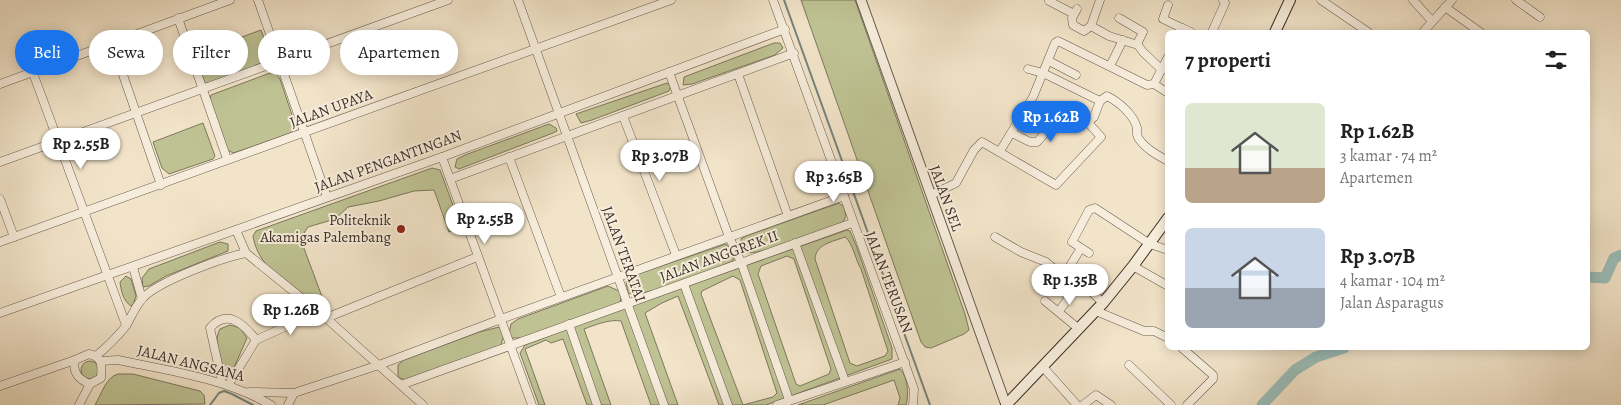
<!DOCTYPE html>
<html lang="id">
<meta charset="utf-8">
<style>
body{margin:0;font-family:Alegreya,serif;background:#f2f2f2;color:#222;height:100vh;display:flex;flex-direction:column;font-size:19px;white-space:nowrap}
*{box-sizing:border-box;margin:0}
p{font-size:16px;color:#767676}
.icon{flex:none;width:28px;height:28px;fill:none;stroke:currentColor;stroke-width:2;stroke-linecap:round;stroke-linejoin:round}
.map{position:relative;flex:1;overflow:hidden}
.side{position:absolute;left:1165px;top:30px;width:425px;height:320px;display:flex;flex-direction:column;background:#fff;border-radius:8px;box-shadow:0 2px 12px #0003}
.side>*{flex:none}
.guide{position:absolute;left:15px;top:30px;width:475px;height:45px;display:flex;gap:10px}
.price{position:absolute;translate:-50% -42px;padding:0 11px;border-radius:18px;background:#fff;color:#222;font-size:16px;line-height:32px;filter:drop-shadow(0 1px 2px #0008)}
.price::after{content:'';position:absolute;left:50%;top:30px;width:15px;height:11px;margin-left:-8px;background:inherit;clip-path:polygon(0 0,100% 0,50% 100%)}
.price.selected{background:#1a73e8;color:#fff}
ul{padding:0;list-style:none}
li{display:flex;align-items:center;gap:15px;height:125px;padding:0 20px}
li span{display:grid;place-items:center;flex:none;width:140px;height:100px;border-radius:8px;color:#555}
li>.icon{margin-inline-start:auto}
span .icon{width:60px;height:60px;fill:#fffc;stroke-width:1}
li b{font-size:21px}
h2{display:flex;justify-content:space-between;align-items:center;height:60px;padding:0 20px;font-size:21px}
.tag{padding:0 18px;border-radius:22px;background:#fff;box-shadow:0 2px 12px #0003;font-size:18px;line-height:45px}
.tag.selected{background:#1a73e8;color:#fff}
.map>svg:first-child{display:block}
.green{fill:#bfc394;stroke:#7c785d;fill-rule:evenodd}
.lines{fill:none;stroke-linecap:round;stroke-linejoin:round}
.stream{stroke:#74847e;stroke-width:2}
.river{stroke:#9bbeb9;stroke-width:11}
.minor-casing{stroke:#685b4f;stroke-width:9}
.tertiary-casing{stroke:#685b4f;stroke-width:11}
.secondary-casing{stroke:#3a2d26;stroke-width:12}
.minor{stroke:#f7eddc;stroke-width:8}
.tertiary{stroke:#f7eddc;stroke-width:9}
.secondary{stroke:#f7eddc;stroke-width:10}
.poi-dot{fill:#8f2418;stroke:#f7eddc;stroke-width:2}
.labels{text-anchor:middle;dominant-baseline:central;stroke-width:4;stroke-linejoin:round;paint-order:stroke}
.street-label{font-size:15px;fill:#3a2d26;stroke:#f7eddc}
.poi-label{font-size:15px;fill:#3a2d26;stroke:#f7eddc;text-anchor:end}
</style>
<div class="map">
<svg width="1621" height="405" viewBox="0 0 1621 405">
<rect width="100%" height="100%" fill="#f2e4c9"/>
<filter id="stains"><feTurbulence type="fractalNoise" baseFrequency=".004" numOctaves="4"/><feColorMatrix values="0 0 0 0 .2 0 0 0 0 .09 0 0 0 0 .02 0 0 0 .5 -.17"/></filter>
<radialGradient id="worn" r=".72"><stop offset=".6" stop-color="#630" stop-opacity="0"/><stop offset="1" stop-color="#630" stop-opacity=".3"/></radialGradient>
<g class="green">
<path d="M801 0H855L965 314 969 330 964 334 931 348 925 347 921 342Z"/>
<path d="M261 30 271 55 270 61 205 84 197 59 198 53Z"/>
<path d="M774 43H780L783 48 775 55 692 84 683 85 684 77Z"/>
<path d="M270 73H276L280 79 296 127 291 134 233 153 226 149 210 101 211 95Z"/>
<path d="M667 83 671 86 669 91 592 120 581 123 576 114Z"/>
<path d="M203 123 215 156 213 159 169 174 162 168 153 142Z"/>
<path d="M549 124 556 128 557 131 553 133 459 169 455 167 457 159 465 155Z"/>
<path d="M432 168 440 170 461 227 449 232 434 190 414 191 379 201 348 207 335 219 308 227 302 236V243L327 310H322C296 291 258 270 253 236L256 231Z"/>
<path d="M839 203 844 207 846 216 843 222C827 228 751 261 741 251V239L746 236Z"/>
<path d="M847 230 850 231 856 245 892 348V359L766 405H743L773 397 777 393 740 280 733 276 702 291 701 294 743 405H719L678 296 662 303 645 313 678 405H651L621 321C609 319 595 325 584 329L611 405H587L563 339 551 343 546 340 525 349 545 405H539L520 353 525 345 621 309ZM845 237C853 243 855 259 861 269L888 351 885 356 857 366 850 363 815 259C816 244 832 242 845 237ZM787 256 794 259 831 369 829 374 800 386 796 384 758 274 761 266Z"/>
<path d="M220 242 228 244V251L166 276 149 286 143 287 142 278 149 269Z"/>
<path d="M726 244 734 255 733 261C716 268 640 300 628 293L626 281 632 276Z"/>
<path d="M126 276 131 279 136 296 133 305 131 306C123 301 121 290 120 282Z"/>
<path d="M608 286 619 291 622 296 620 302 614 305 521 338H512L509 334 511 324 518 319Z"/>
<path d="M230 325 240 328 247 338 232 372 229 375C219 365 213 341 220 329Z"/>
<path d="M499 327 504 335 501 345 405 380 398 377V365L404 360 479 332Z"/>
<circle cx="90" cy="370" r="9"/>
<path d="M900 369C908 377 909 395 906 405H898L900 398 894 380 823 405H798Z"/>
<path d="M118 374H133L200 391 204 395 205 404 95 405C101 395 106 377 118 374Z"/>
</g>
<g class="lines">
<g class="stream">
<path d="M784 0 930 405"/>
<path d="M210 405 219 393 224 391 232 394 253 405"/>
</g>
<g class="river">
<path d="M1588 277 1605 278 1614 258 1621 255"/>
<path d="M1262 405 1295 370 1316 357 1344 348"/>
</g>
<g class="minor-casing">
<g id="minor">
<path d="M258 0 327 197"/>
<path d="M518 0 664 405"/>
<path d="M773 0 910 378 914 389 913 405"/>
<path d="M1100 0 1091 26 1109 36 1138 45 1143 52 1162 70"/>
<path d="M1321 0 1368 32"/>
<path d="M1413 0 1432 21"/>
<path d="M1516 0 1540 17"/>
<path d="M1049 1 1074 14"/>
<path d="M1168 5 1163 19 1182 28 1179 32"/>
<path d="M1445 7 1480 32"/>
<path d="M1077 9 1072 18 1073 25 1084 31 1091 26"/>
<path d="M178 18 227 159"/>
<path d="M1119 18 1143 32 1137 44"/>
<path d="M1182 28 1191 32"/>
<path d="M1212 32 1225 3 1223 0"/>
<path d="M1423 32 1452 0"/>
<path d="M112 43 161 185"/>
<path d="M1049 61 1076 75"/>
<path d="M1110 66 1123 40"/>
<path d="M1028 69 1043 73 1100 101 1107 96C1119 102 1134 115 1137 128 1137 133 1136 135 1139 139 1146 149 1157 155 1168 161"/>
<path d="M669 72 729 237 741 262 789 400"/>
<path d="M33 73 126 325"/>
<path d="M738 74 788 216"/>
<path d="M0 84 230 0"/>
<path d="M1154 84 1168 57"/>
<path d="M623 116 676 255"/>
<path d="M1088 122 1094 117 1100 101"/>
<path d="M1000 151 1033 97 1055 43 1058 41 1147 85 1154 84 1168 93"/>
<path d="M442 157 532 405"/>
<path d="M509 157 561 297"/>
<path d="M0 162 448 0"/>
<path d="M450 179 794 53"/>
<path d="M931 195 956 183 974 150 982 142 1056 185 1101 137 1083 117 1072 121 1061 115 1037 142H1030L1012 133"/>
<path d="M0 199 14 237"/>
<path d="M236 230 246 253"/>
<path d="M995 237 1021 252 1046 262 1072 284"/>
<path d="M0 242 671 0"/>
<path d="M795 243 845 381"/>
<path d="M1081 248 1068 269 1103 303"/>
<path d="M1089 253 1072 242 1089 210 1095 208 1150 244 1168 250"/>
<path d="M1133 266 1168 286"/>
<path d="M133 267 142 299"/>
<path d="M684 284 728 405"/>
<path d="M1045 301 1079 329"/>
<path d="M1059 311 1068 299 1066 292 1075 282"/>
<path d="M1096 311 1144 331H1154L1168 338"/>
<path d="M0 313 442 157 785 29"/>
<path d="M326 318 477 257"/>
<path d="M569 324 597 405"/>
<path d="M256 340 318 312"/>
<path d="M1182 348 1213 375V379L1187 405"/>
<path d="M89 354C103 357 102 366 101 378L90 384C79 380 72 372 75 360Z"/>
<path d="M96 356C107 347 117 337 126 326 131 317 135 307 142 299 156 282 224 257 246 253L326 318 423 405"/>
<path d="M101 361 118 360C170 371 224 378 271 405"/>
<path d="M1129 365 1171 405"/>
<path d="M1043 367 1077 405"/>
<path d="M222 382 210 328C227 308 244 324 256 340L229 384"/>
<path d="M401 385 852 223"/>
<path d="M0 386 75 360"/>
<path d="M249 392 294 393"/>
<path d="M79 405 90 384"/>
<path d="M288 405 294 393 379 365 501 319 844 196"/>
<path d="M777 405 905 362"/>
<path d="M1083 405 1096 395 1111 405"/>
</g>
</g>
<g class="tertiary-casing">
<path id="tertiary" d="M861 0 1006 405"/>
</g>
<g class="secondary-casing">
<g id="secondary">
<path d="M1275 32 1290 0"/>
<path d="M1006 405 1103 303 1133 266 1168 218"/>
</g>
</g>
<use href="#minor" class="minor"/>
<use href="#tertiary" class="tertiary"/>
<use href="#secondary" class="secondary"/>
</g>
<circle class="poi-dot" cx="401" cy="229" r="5"/>
<g class="labels">
<g class="street-label">
<text transform="translate(331 108) rotate(-20)">JALAN UPAYA</text>
<text transform="translate(388 161) rotate(-20)">JALAN PENGANTINGAN</text>
<text transform="translate(946 198) rotate(70)">JALAN SEL</text>
<text transform="translate(624 254) rotate(70)">JALAN TERATAI</text>
<text transform="translate(719 256) rotate(-20)">JALAN ANGGREK II</text>
<text transform="translate(889 282) rotate(69)">JALAN TERUSAN</text>
<text transform="translate(191 363) rotate(14)">JALAN ANGSANA</text>
</g>
<g class="poi-label">
<text x="391" y="220">Politeknik<tspan x="391" dy="17">Akamigas Palembang</tspan></text>
</g>
</g>
<rect width="100%" height="100%" filter="url(#stains)"/>
<rect width="100%" height="100%" fill="url(#worn)"/>
</svg>
<b class="price selected" style="left:1051px;top:143px">Rp 1.62B</b>
<b class="price" style="left:81px;top:170px">Rp 2.55B</b>
<b class="price" style="left:660px;top:182px">Rp 3.07B</b>
<b class="price" style="left:834px;top:203px">Rp 3.65B</b>
<b class="price" style="left:485px;top:245px">Rp 2.55B</b>
<b class="price" style="left:1070px;top:306px">Rp 1.35B</b>
<b class="price" style="left:291px;top:336px">Rp 1.26B</b>
<div class="guide">
<a class="tag selected">Beli</a>
<a class="tag">Sewa</a>
<a class="tag">Filter</a>
<a class="tag">Baru</a>
<a class="tag">Apartemen</a>
</div>
<section class="side">
<h2>7 properti<svg class="icon" aria-label="filters" viewBox="0 0 24 24"><path d="M4 7h16M4 17h16"/><circle cx="9" cy="7" r="2"/><circle cx="15" cy="17" r="2"/></svg></h2>
<ul>
<li><span style="background:linear-gradient(#dfe7d0 65%,#b9a48a 0)"><svg class="icon" aria-label="home" viewBox="0 0 24 24"><path d="M3 11l9-7 9 7M6 9v11h12V9"/></svg></span><div><b>Rp 1.62B</b><p>3 kamar · 74 m²</p><p>Apartemen</p></div></li>
<li><span style="background:linear-gradient(#c9d6e8 60%,#9aa5b1 0)"><svg class="icon" aria-label="home" viewBox="0 0 24 24"><path d="M3 11l9-7 9 7M6 9v11h12V9"/></svg></span><div><b>Rp 3.07B</b><p>4 kamar · 104 m²</p><p>Jalan Asparagus</p></div></li>
</ul>
</section>
</div>
